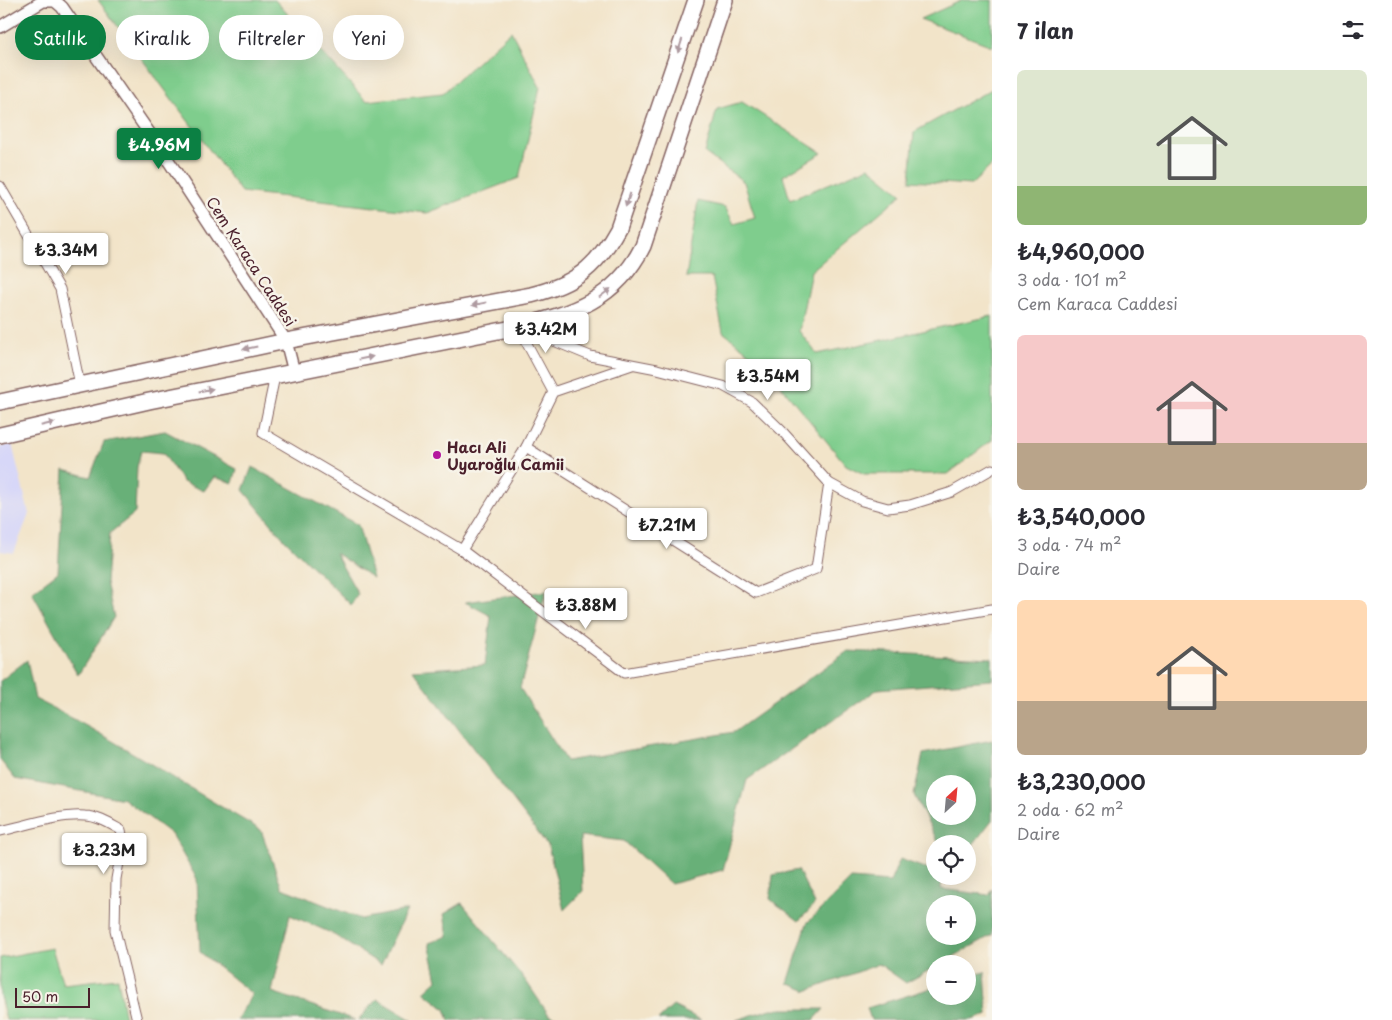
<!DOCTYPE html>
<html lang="tr">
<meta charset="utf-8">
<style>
body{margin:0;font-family:"Playpen Sans",sans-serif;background:#f2f2f3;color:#2b2b33;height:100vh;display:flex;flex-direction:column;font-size:19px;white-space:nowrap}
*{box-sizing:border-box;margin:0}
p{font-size:16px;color:#7c7c81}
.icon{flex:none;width:28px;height:28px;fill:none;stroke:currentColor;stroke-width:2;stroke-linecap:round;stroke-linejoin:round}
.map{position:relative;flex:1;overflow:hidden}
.drawer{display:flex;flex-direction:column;background:#fff;width:400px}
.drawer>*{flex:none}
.guide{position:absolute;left:15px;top:15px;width:475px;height:45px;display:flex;gap:10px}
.needle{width:32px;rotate:26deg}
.fabs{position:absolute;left:926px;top:775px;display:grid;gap:10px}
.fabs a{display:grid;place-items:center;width:50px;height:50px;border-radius:50%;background:#fff;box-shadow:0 5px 20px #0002;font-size:25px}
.scale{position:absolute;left:15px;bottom:12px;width:75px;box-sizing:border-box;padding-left:5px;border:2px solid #4a1f2b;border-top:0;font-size:14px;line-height:18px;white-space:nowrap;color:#4a1f2b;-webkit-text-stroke:4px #f7f3e8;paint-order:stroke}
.price{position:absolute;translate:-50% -42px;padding:0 11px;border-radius:5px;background:#fff;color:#222;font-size:16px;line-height:32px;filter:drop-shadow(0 1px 2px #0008)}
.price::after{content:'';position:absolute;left:50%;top:30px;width:15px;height:11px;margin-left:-8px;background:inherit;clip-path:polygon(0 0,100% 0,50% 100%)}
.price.on{background:#0b8043;color:#fff}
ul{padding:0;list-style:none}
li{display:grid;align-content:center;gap:10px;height:265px;padding:0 25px}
li span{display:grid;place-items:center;height:155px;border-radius:8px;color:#555}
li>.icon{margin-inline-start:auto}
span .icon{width:90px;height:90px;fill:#fffc;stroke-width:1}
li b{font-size:21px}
h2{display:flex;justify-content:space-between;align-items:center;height:60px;padding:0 25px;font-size:21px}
.chip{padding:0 18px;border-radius:22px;background:#fff;box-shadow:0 5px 20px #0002;font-size:18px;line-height:45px}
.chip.on{background:#0b8043;color:#fff}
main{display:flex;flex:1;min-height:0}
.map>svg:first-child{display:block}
.built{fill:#d7d7f8}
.green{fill:#7fcd8d;stroke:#64765c}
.forest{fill:#67b078;stroke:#586852;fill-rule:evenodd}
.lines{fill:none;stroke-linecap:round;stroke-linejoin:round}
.minor-casing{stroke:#856462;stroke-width:11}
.tertiary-casing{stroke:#856462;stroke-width:14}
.primary-casing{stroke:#856462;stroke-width:18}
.minor{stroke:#fff;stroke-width:9}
.tertiary{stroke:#fff;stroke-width:11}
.primary{stroke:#fff;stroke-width:15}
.oneway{fill:#ae9aa0}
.poi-dot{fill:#b5179e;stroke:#f7f3e8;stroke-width:2}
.labels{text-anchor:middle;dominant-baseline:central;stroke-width:5;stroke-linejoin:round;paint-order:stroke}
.street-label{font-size:15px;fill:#4a1f2b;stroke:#f7f3e8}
.poi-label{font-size:15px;font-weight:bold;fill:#4a1f2b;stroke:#f7f3e8;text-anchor:start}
</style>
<main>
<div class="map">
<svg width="992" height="1020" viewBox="0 0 992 1020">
<rect width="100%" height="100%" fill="#f7f3e8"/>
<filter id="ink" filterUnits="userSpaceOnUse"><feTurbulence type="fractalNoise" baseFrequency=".02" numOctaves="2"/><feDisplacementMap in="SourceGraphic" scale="10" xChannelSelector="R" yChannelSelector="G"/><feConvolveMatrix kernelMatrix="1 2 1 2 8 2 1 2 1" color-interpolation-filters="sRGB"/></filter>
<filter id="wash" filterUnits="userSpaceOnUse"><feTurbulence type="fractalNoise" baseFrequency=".0096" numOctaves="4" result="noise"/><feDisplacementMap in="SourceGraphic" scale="20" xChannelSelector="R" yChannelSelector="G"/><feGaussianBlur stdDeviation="1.12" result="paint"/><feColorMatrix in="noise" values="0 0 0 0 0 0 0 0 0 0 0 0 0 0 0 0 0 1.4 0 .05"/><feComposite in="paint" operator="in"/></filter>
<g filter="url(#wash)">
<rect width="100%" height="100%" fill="#f2e4c9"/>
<path class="built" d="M12 444 29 514 14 553 0 551V447Z"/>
<g class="green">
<path d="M98 0H275L366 101 443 93 511 31 540 87 519 178 427 213 241 192Z"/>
<path d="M963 0H992V46L920 19Z"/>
<path d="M992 89V165L971 185 910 181 914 132Z"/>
<path d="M742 102 822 153 783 176 790 200 869 167 902 194 811 271 799 331 817 354 992 316V440L948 474H864L846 465 764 365 723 332 712 277H686L698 201 725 207 734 224 755 218 744 182 705 153 717 109Z"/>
<path d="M52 948 63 984 118 978 125 1020H6L0 996V958Z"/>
</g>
<g class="forest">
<path d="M165 431 237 469 233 483 214 477 204 491 183 482 163 453 141 451 137 467 135 513 110 533 106 582 114 617 78 675 32 592 58 572 64 470 90 477 104 442Z"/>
<path d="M252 467 358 525 373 578 335 553 358 594 351 605 284 539 243 490Z"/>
<path d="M546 591 520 688 566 761 734 732 848 651 992 658V680L878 689 747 780 723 870 671 884 624 841 580 836 583 891 564 910 548 846 413 670 485 665 491 616 465 602Z"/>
<path d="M27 660 35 699C113 737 185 787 261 830L282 888 361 919 407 910 381 965 331 933 290 915 272 992 355 1020H237L252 994 200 952 197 879 171 834 124 799 15 779 0 760V681Z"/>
<path d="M992 740V820L968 851V844H939L914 795 923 754ZM935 784H968V816H935Z"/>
<path d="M900 859 935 872V876H942L941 889 989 895 992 889V935L940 964H935V967L906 983 879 964 807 991 788 983 807 923 851 879 890 882ZM935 904H968V936H935Z"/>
<path d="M798 870 815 904 799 921 770 899 773 875Z"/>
<path d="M462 903 526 981 549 1015 563 1020H449L445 1009 424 992 437 980 429 943 448 936 444 914Z"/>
<path d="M985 972 988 1015 971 1020H871L867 1008 935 987V996H968V977Z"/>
<path d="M377 999 412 1020H358Z"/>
<path d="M673 1006 701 1020H658Z"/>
<path d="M771 1009H824L814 1020H736Z"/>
</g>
</g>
<g filter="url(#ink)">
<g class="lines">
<g class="minor-casing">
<g id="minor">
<path d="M0 186 60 289 80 385"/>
<path d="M518 327 553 392"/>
<path d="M520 327 590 356 657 369 723 386 752 402 782 431 829 483 862 501 888 508 910 505 952 492 992 469"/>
<path d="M275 376 263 433 462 550 624 673 992 609"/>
<path d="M526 447 553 392 632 365"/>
<path d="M462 550 526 447 756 593 816 569 829 483"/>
<path d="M0 831C25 826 59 814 85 816 97 816 110 824 121 830L123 840 116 879 115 930 137 1020"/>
</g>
</g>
<g class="tertiary-casing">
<path id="tertiary" d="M0 27 43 1H55L62 7 170 163 286 341 294 372"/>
</g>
<g class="primary-casing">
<g id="primary">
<path d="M0 402 286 341 531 295C575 284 596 268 618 228L696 0"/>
<path d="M0 435 149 401 518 327C573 313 616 300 643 246L725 0"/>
</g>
</g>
<use href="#minor" class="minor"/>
<use href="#tertiary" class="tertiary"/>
<use href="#primary" class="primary"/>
</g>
<defs><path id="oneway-solid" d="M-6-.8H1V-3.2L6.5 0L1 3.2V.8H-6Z" transform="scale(1.25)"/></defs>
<g class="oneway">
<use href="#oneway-solid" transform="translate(680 46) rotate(108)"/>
<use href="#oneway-solid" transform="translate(628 200) rotate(109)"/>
<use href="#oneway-solid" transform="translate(605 293) rotate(-37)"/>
<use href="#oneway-solid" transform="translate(479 304) rotate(169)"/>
<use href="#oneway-solid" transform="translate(250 348) rotate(168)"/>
<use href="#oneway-solid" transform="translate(366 358) rotate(-12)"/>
<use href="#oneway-solid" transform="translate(206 390) rotate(-11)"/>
<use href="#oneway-solid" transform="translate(48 424) rotate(-13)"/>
</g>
</g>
<circle class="poi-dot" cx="437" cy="455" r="5"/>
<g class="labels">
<g class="street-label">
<text transform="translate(252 261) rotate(57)">Cem Karaca Caddesi</text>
</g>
<g class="poi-label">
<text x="447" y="446">Hacı Ali<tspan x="447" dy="17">Uyaroğlu Camii</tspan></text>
</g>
</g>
</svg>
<div class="fabs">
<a><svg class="needle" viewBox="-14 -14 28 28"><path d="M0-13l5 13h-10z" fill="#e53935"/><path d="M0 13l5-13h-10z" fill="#7c7c81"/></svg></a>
<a><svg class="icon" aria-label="locate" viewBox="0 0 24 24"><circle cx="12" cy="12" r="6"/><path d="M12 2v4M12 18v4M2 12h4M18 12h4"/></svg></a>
<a>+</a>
<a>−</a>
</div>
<div class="scale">50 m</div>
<b class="price on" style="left:159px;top:170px">₺4.96M</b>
<b class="price" style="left:66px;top:275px">₺3.34M</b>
<b class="price" style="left:546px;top:354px">₺3.42M</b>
<b class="price" style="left:768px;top:401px">₺3.54M</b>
<b class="price" style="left:667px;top:550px">₺7.21M</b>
<b class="price" style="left:586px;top:630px">₺3.88M</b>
<b class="price" style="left:104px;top:875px">₺3.23M</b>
<div class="guide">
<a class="chip on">Satılık</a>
<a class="chip">Kiralık</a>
<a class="chip">Filtreler</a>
<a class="chip">Yeni</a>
</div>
</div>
<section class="drawer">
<h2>7 ilan<svg class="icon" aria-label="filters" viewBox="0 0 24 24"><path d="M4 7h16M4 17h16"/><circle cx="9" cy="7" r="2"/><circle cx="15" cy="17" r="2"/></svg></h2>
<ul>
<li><span style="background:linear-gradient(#dfe7d0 75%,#8fb573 0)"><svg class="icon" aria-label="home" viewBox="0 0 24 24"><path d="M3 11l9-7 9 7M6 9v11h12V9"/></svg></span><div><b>₺4,960,000</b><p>3 oda · 101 m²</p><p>Cem Karaca Caddesi</p></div></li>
<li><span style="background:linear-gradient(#f6c9c9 70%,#b9a48a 0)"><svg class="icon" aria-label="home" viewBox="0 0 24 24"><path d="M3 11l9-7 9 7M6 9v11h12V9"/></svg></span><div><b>₺3,540,000</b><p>3 oda · 74 m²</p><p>Daire</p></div></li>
<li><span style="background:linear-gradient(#ffd9b3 65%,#b9a48a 0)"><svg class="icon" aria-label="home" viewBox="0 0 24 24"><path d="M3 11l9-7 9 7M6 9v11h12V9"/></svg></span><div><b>₺3,230,000</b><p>2 oda · 62 m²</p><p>Daire</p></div></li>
</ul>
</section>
</main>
